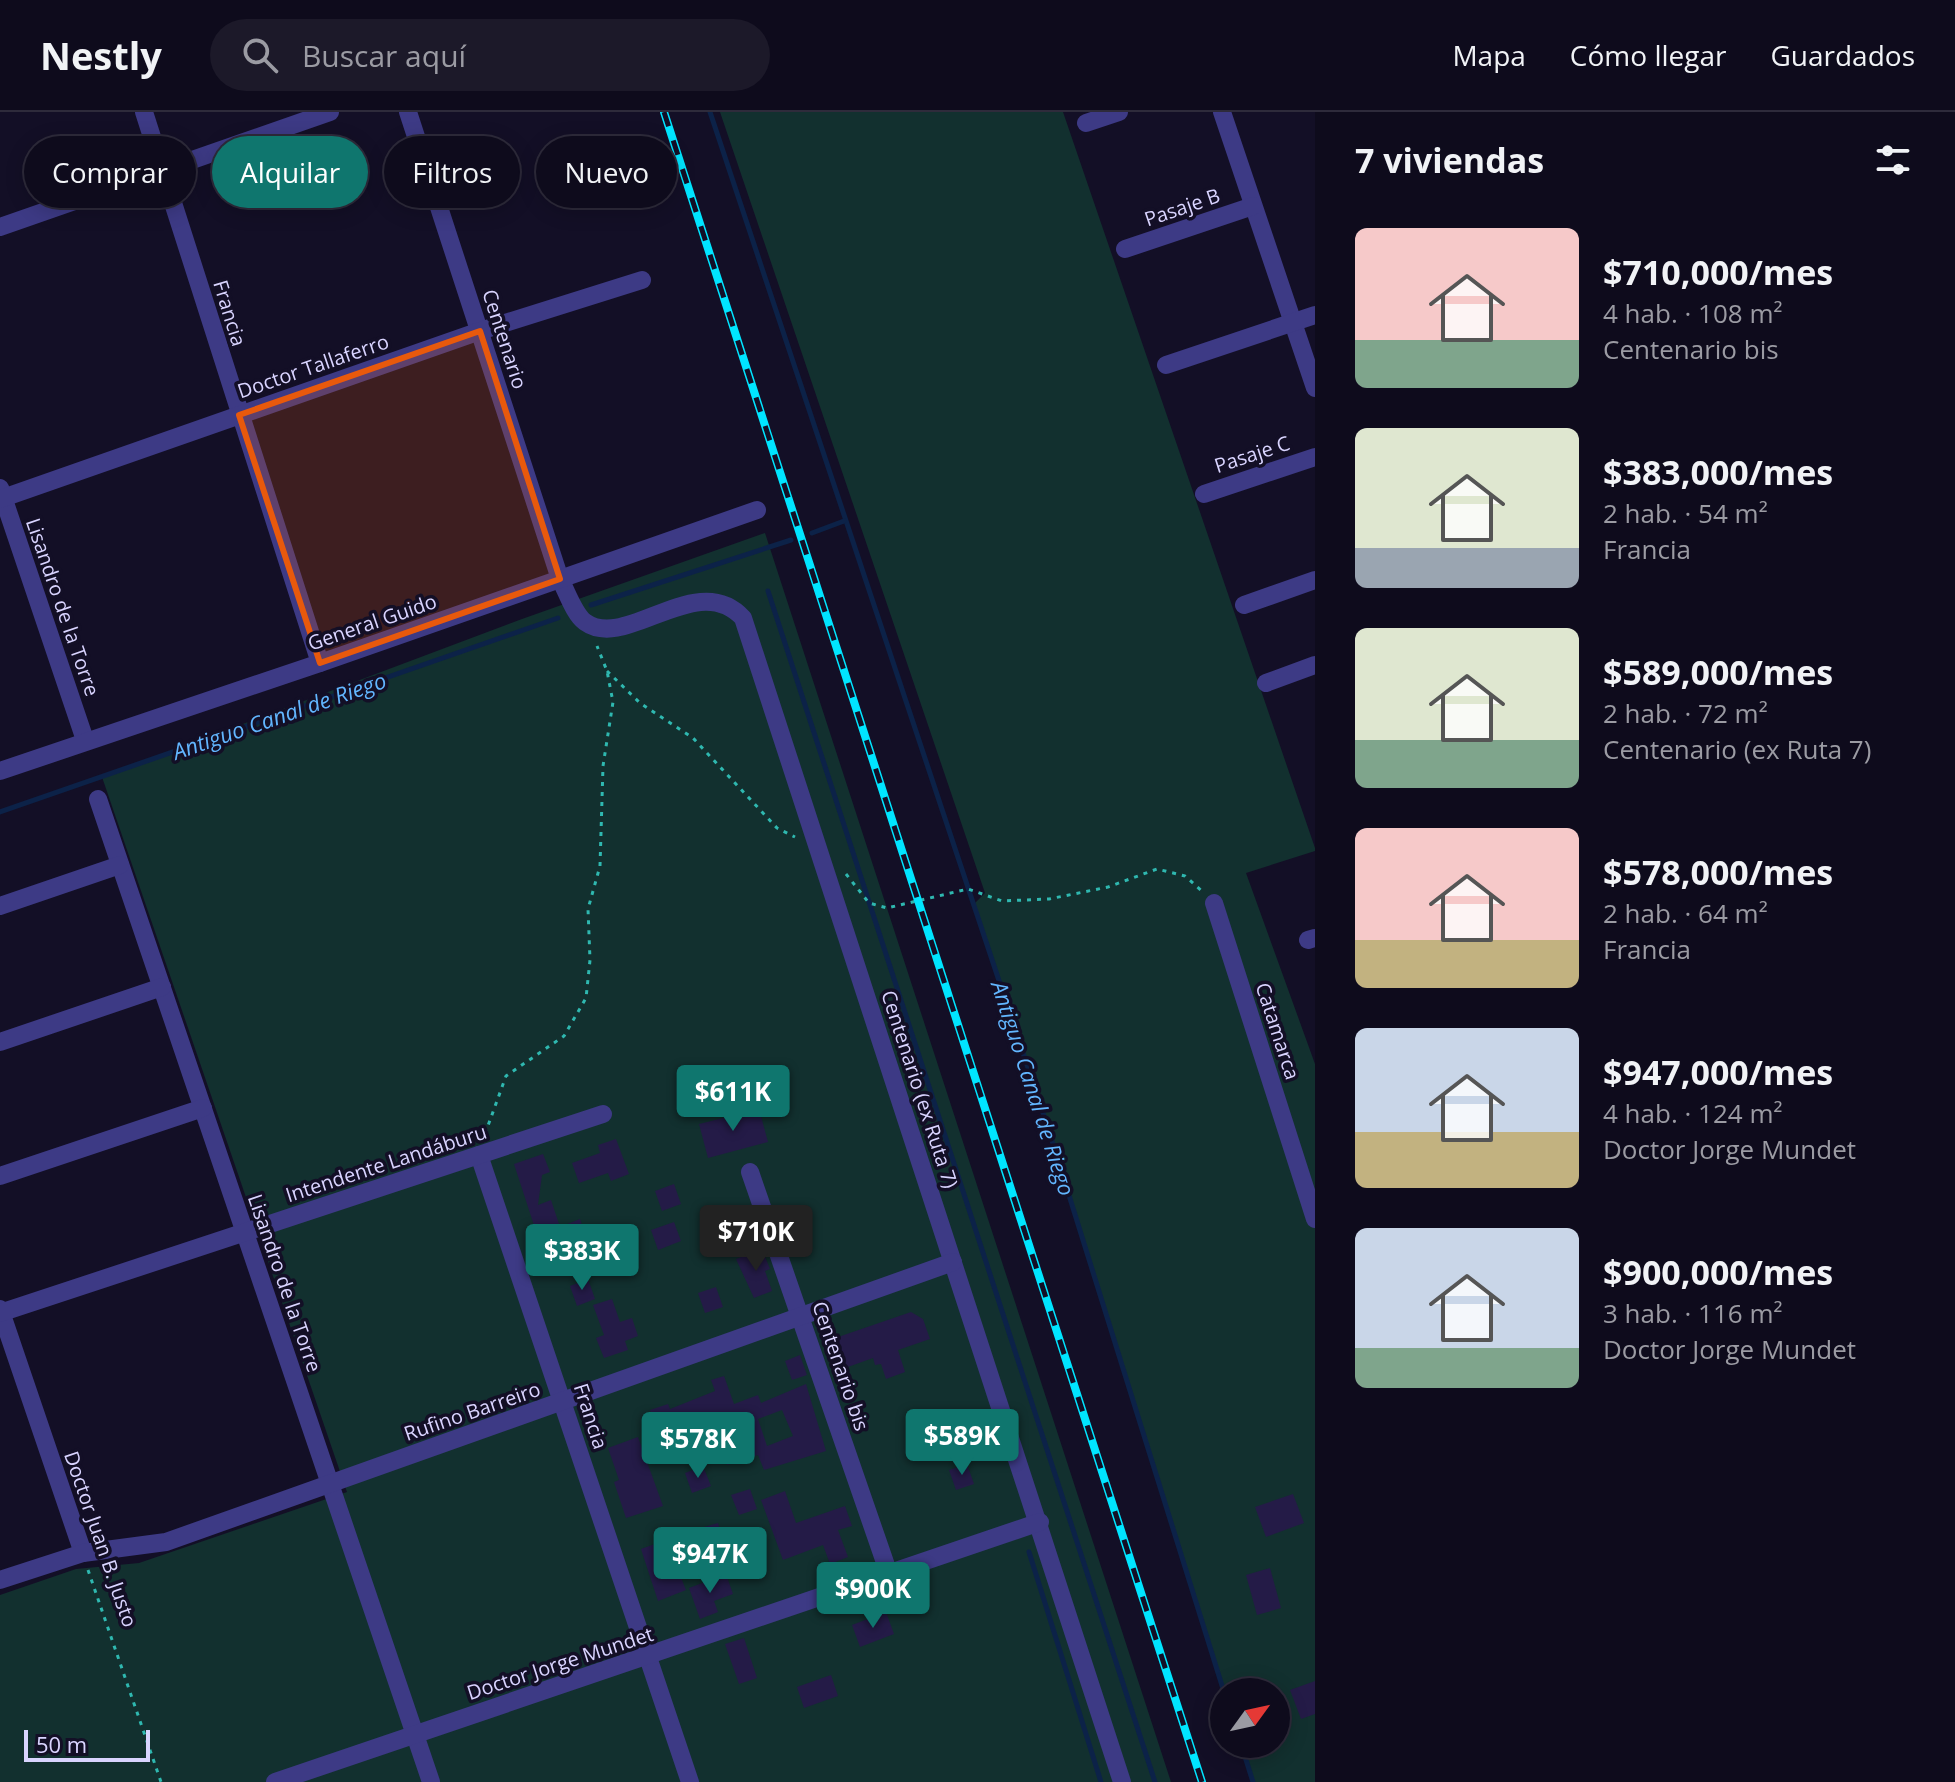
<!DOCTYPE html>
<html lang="es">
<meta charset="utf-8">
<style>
body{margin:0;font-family:"Open Sans",sans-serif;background:#1c1929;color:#f1f3f6;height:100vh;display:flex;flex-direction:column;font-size:30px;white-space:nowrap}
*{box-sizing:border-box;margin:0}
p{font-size:26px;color:#9b9ba3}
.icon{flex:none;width:44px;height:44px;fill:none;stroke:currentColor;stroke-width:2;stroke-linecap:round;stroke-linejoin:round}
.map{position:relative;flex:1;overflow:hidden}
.sheet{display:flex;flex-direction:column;background:#0e0b1c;width:640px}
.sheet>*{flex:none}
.guide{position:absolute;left:24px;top:24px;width:760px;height:72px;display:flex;gap:16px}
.needle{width:52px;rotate:57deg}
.buttons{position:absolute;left:1210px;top:1566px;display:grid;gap:16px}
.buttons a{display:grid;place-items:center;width:80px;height:80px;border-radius:50%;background:#0e0b1c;box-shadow:0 4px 20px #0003,0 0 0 2px #2e2b3b;font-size:40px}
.scale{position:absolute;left:24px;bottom:20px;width:126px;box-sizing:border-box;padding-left:8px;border:4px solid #d9d4ff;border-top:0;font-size:22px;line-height:28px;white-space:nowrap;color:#d9d4ff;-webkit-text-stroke:6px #130f26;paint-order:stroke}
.price{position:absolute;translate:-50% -68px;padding:0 18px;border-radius:8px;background:#0f766e;color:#fff;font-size:26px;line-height:52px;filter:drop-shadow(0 2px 4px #0008)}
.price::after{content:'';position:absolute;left:50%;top:48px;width:24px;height:18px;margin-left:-12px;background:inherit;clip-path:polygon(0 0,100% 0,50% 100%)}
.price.selected{background:#222;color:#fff}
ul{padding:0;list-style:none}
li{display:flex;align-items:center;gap:24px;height:200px;padding:0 40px}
li span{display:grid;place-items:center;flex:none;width:224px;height:160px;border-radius:12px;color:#555}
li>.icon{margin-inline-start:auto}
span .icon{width:96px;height:96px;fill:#fffc;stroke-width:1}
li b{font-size:34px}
h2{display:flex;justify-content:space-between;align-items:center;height:96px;padding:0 40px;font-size:34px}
.tag{padding:0 28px;border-radius:36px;background:#0e0b1c;box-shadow:0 4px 20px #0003,0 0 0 2px #2e2b3b;font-size:28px;line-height:72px}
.tag.selected{background:#0f766e;color:#fff}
header{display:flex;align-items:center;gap:48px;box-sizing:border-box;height:112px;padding:0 40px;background:#0e0b1c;border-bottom:2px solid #2e2b3b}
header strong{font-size:38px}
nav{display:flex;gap:44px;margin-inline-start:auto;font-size:28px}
.search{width:560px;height:72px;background:#1c1929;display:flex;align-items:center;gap:20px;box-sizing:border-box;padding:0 28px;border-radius:44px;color:#9b9ba3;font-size:30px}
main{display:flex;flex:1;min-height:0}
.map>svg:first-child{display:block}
.green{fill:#12302f}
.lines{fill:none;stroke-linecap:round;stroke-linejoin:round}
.stream{stroke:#0c2248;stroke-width:5}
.building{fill:#241b47;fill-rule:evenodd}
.path{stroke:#2fb8b0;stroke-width:3;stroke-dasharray:4 6;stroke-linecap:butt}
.minor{stroke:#3d3a85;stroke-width:18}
.rail-casing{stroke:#00e5ff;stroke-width:8}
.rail{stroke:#130f26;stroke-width:5;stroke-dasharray:15;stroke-linecap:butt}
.marked{fill:#e8590c;fill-opacity:0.2;stroke:#e8590c;stroke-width:6;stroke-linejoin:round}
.labels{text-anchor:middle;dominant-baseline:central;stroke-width:7;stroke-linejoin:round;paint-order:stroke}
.street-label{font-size:20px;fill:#d9d4ff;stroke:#130f26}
.water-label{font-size:22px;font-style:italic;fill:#62b6ff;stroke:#130f26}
</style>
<header>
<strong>Nestly</strong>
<div class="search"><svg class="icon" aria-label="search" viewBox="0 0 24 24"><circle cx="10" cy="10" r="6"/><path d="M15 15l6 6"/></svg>Buscar aquí</div>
<nav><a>Mapa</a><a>Cómo llegar</a><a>Guardados</a></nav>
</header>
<main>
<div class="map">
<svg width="1315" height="1670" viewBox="0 0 1315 1670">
<rect width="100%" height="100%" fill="#130f26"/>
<g class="green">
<path d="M720 0H1063L1315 736V739L1246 761 1315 952V1670H1253L1241 1632H1276V1580H1225L1048 1016 973 793 985 781Z"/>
<path d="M765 421 1171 1670H0V1483L76 1457 139 1451 347 1380 102 665 522 507Z"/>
</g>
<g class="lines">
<g class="stream">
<path d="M710 0 1048 1016 1224 1580"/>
<path d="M812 421 844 409"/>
<path d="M768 479 1155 1670"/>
<path d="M591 493 791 428"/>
<path d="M0 700 558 506"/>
<path d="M1029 1440 1101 1670"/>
<path d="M1241 1632 1253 1670"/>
</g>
</g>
<g class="building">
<path d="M759 997 768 1030 708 1046 699 1012Z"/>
<path d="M616 1027 629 1062 611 1069 608 1061 579 1071 572 1051 600 1041 598 1033Z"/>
<path d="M543 1042 550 1060 542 1063 538 1093 551 1088 560 1115 580 1107 587 1128 544 1144 514 1052Z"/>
<path d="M674 1072 681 1092 662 1099 655 1079Z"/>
<path d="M674 1110 681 1129 658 1138 651 1118Z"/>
<path d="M762 1137 770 1157 765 1159 772 1179 754 1186 736 1147Z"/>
<path d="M588 1167 595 1187 577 1194 570 1174Z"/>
<path d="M716 1175 723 1195 705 1201 698 1181Z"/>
<path d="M612 1187 620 1210 632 1206 638 1224 625 1229 628 1238 604 1246 596 1226 604 1223 593 1193Z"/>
<path d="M911 1200 923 1207 930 1227 898 1238 905 1260 886 1267 881 1252 875 1253 873 1246 845 1256 837 1232 841 1224Z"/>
<path d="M800 1243 807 1263 792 1268 785 1249Z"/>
<path d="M724 1264 734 1292 758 1283 761 1291 806 1272 826 1339 764 1358 758 1343 727 1353 722 1337 733 1333 724 1305 687 1320 682 1310 657 1318 650 1298 668 1292 670 1297 715 1279 711 1268ZM782 1298 793 1324 767 1334 758 1307Z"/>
<path d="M638 1325 663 1394 626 1406 614 1370 619 1368 608 1336Z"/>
<path d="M967 1352 974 1372 956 1378 949 1358Z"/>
<path d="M703 1354 711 1374 692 1381 685 1361Z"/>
<path d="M750 1377 757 1397 739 1403 731 1383Z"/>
<path d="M785 1379 796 1411 845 1394 852 1414 838 1418 848 1445 830 1452 823 1433 783 1448 761 1388Z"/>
<path d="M1293 1382 1304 1411 1266 1425 1255 1395Z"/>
<path d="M718 1411 727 1439 714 1443 704 1415Z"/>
<path d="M666 1428 686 1478 658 1489 641 1437Z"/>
<path d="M1270 1456 1281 1496 1257 1503 1246 1463Z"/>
<path d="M726 1462 733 1482 714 1489 718 1500 700 1507 689 1476Z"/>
<path d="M886 1500 894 1522 860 1535 852 1513Z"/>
<path d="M744 1526 757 1566 739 1572 725 1532Z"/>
<path d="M831 1563 838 1584 804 1596 797 1575Z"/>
<path d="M1315 1569V1602L1301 1607 1290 1578Z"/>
</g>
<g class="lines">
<g class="path">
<path d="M607 559 640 591 693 626 777 716 795 725"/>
<path d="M846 762 869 791 887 796 968 777 1002 789 1049 787 1108 775 1157 757 1185 764 1203 780"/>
<path d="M485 1022 506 964 564 924 586 886 590 848 588 797 600 754 603 654 613 590 607 559 597 534"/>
<path d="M88 1458 161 1670"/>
</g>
<g class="minor">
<path d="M144 0 320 551"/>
<path d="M408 0 560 467C567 480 574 502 585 510 626 540 697 456 743 506L1122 1670"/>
<path d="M1222 0 1315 276"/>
<path d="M1086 11 1119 0"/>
<path d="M0 115 330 0"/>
<path d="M1125 137 1253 94"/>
<path d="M1166 253 1315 203"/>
<path d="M0 376 85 628"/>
<path d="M1204 382 1315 345"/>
<path d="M0 387 480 219 642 168"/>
<path d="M1244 493 1315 468"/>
<path d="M1266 571 1315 553"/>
<path d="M0 659 320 551 757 398"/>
<path d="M98 687 431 1670"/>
<path d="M1214 791 1315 1107"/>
<path d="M0 794 120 753"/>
<path d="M1308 828 1315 826"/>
<path d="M0 930 162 875"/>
<path d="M479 1043 690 1670"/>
<path d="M750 1060 889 1462"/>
<path d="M0 1064 203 996"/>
<path d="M0 1197 83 1441"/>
<path d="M0 1201 603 1002"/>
<path d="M0 1468 83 1441 166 1430 953 1150"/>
<path d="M275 1670 1040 1410"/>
</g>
<g class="rail-casing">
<path id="rail" d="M664 0 1202 1670"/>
</g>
<use href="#rail" class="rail"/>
</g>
<path class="marked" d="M480 219 560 467 320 551 239 303Z"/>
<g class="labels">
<g class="street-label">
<text transform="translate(1182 95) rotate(-19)">Pasaje B</text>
<text transform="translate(230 201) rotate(73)">Francia</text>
<text transform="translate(505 227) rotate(72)">Centenario</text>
<text transform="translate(313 254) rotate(-19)">Doctor Tallaferro</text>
<text transform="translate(1252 342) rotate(-18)">Pasaje C</text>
<text transform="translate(63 495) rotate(71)">Lisandro de la Torre</text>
<text transform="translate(372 510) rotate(-19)">General Guido</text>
<text transform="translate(1278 919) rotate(72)">Catamarca</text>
<text transform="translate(920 977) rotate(72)">Centenario (ex Ruta 7)</text>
<text transform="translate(386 1051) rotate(-18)">Intendente Landáburu</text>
<text transform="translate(285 1171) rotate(71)">Lisandro de la Torre</text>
<text transform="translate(841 1254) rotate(71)">Centenario bis</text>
<text transform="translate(472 1299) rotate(-19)">Rufino Barreiro</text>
<text transform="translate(591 1304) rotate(72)">Francia</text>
<text transform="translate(101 1427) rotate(71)">Doctor Juan B. Justo</text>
<text transform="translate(560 1551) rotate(-18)">Doctor Jorge Mundet</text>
</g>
<g class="water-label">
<text transform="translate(279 603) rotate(-19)">Antiguo Canal de Riego</text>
<text transform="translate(1034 976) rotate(72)">Antiguo Canal de Riego</text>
</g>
</g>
</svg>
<div class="buttons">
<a><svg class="needle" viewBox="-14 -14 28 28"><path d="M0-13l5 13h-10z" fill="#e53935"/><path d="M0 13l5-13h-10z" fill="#9b9ba3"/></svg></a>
</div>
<div class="scale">50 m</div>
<b class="price" style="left:733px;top:1021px">$611K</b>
<b class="price selected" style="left:756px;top:1161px">$710K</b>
<b class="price" style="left:582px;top:1180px">$383K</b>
<b class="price" style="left:962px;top:1365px">$589K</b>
<b class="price" style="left:698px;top:1368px">$578K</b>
<b class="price" style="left:710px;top:1483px">$947K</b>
<b class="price" style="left:873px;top:1518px">$900K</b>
<div class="guide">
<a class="tag">Comprar</a>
<a class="tag selected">Alquilar</a>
<a class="tag">Filtros</a>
<a class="tag">Nuevo</a>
</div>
</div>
<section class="sheet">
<h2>7 viviendas<svg class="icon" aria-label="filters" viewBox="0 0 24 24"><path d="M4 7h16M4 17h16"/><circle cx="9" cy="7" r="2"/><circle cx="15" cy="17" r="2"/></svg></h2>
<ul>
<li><span style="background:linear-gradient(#f6c9c9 70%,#7fa58c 0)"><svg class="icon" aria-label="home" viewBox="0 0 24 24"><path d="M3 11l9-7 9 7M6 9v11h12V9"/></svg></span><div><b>$710,000/mes</b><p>4 hab. · 108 m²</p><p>Centenario bis</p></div></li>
<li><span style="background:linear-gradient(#dfe7d0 75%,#9aa5b1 0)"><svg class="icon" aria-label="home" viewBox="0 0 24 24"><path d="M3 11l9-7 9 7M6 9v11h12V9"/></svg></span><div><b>$383,000/mes</b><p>2 hab. · 54 m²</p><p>Francia</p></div></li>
<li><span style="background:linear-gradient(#dfe7d0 70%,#7fa58c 0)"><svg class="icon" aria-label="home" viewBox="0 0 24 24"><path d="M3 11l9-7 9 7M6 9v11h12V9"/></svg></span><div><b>$589,000/mes</b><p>2 hab. · 72 m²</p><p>Centenario (ex Ruta 7)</p></div></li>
<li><span style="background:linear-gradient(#f6c9c9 70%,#c2b280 0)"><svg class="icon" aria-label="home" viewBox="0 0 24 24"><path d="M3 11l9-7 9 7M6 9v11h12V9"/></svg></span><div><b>$578,000/mes</b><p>2 hab. · 64 m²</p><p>Francia</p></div></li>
<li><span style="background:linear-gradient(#c9d6e8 65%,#c2b280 0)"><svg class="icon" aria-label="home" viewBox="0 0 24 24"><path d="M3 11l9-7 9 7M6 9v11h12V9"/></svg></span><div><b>$947,000/mes</b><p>4 hab. · 124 m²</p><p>Doctor Jorge Mundet</p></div></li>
<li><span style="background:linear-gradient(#c9d6e8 75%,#7fa58c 0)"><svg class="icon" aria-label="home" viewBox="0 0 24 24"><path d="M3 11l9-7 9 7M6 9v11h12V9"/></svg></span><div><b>$900,000/mes</b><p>3 hab. · 116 m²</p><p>Doctor Jorge Mundet</p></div></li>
</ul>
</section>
</main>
